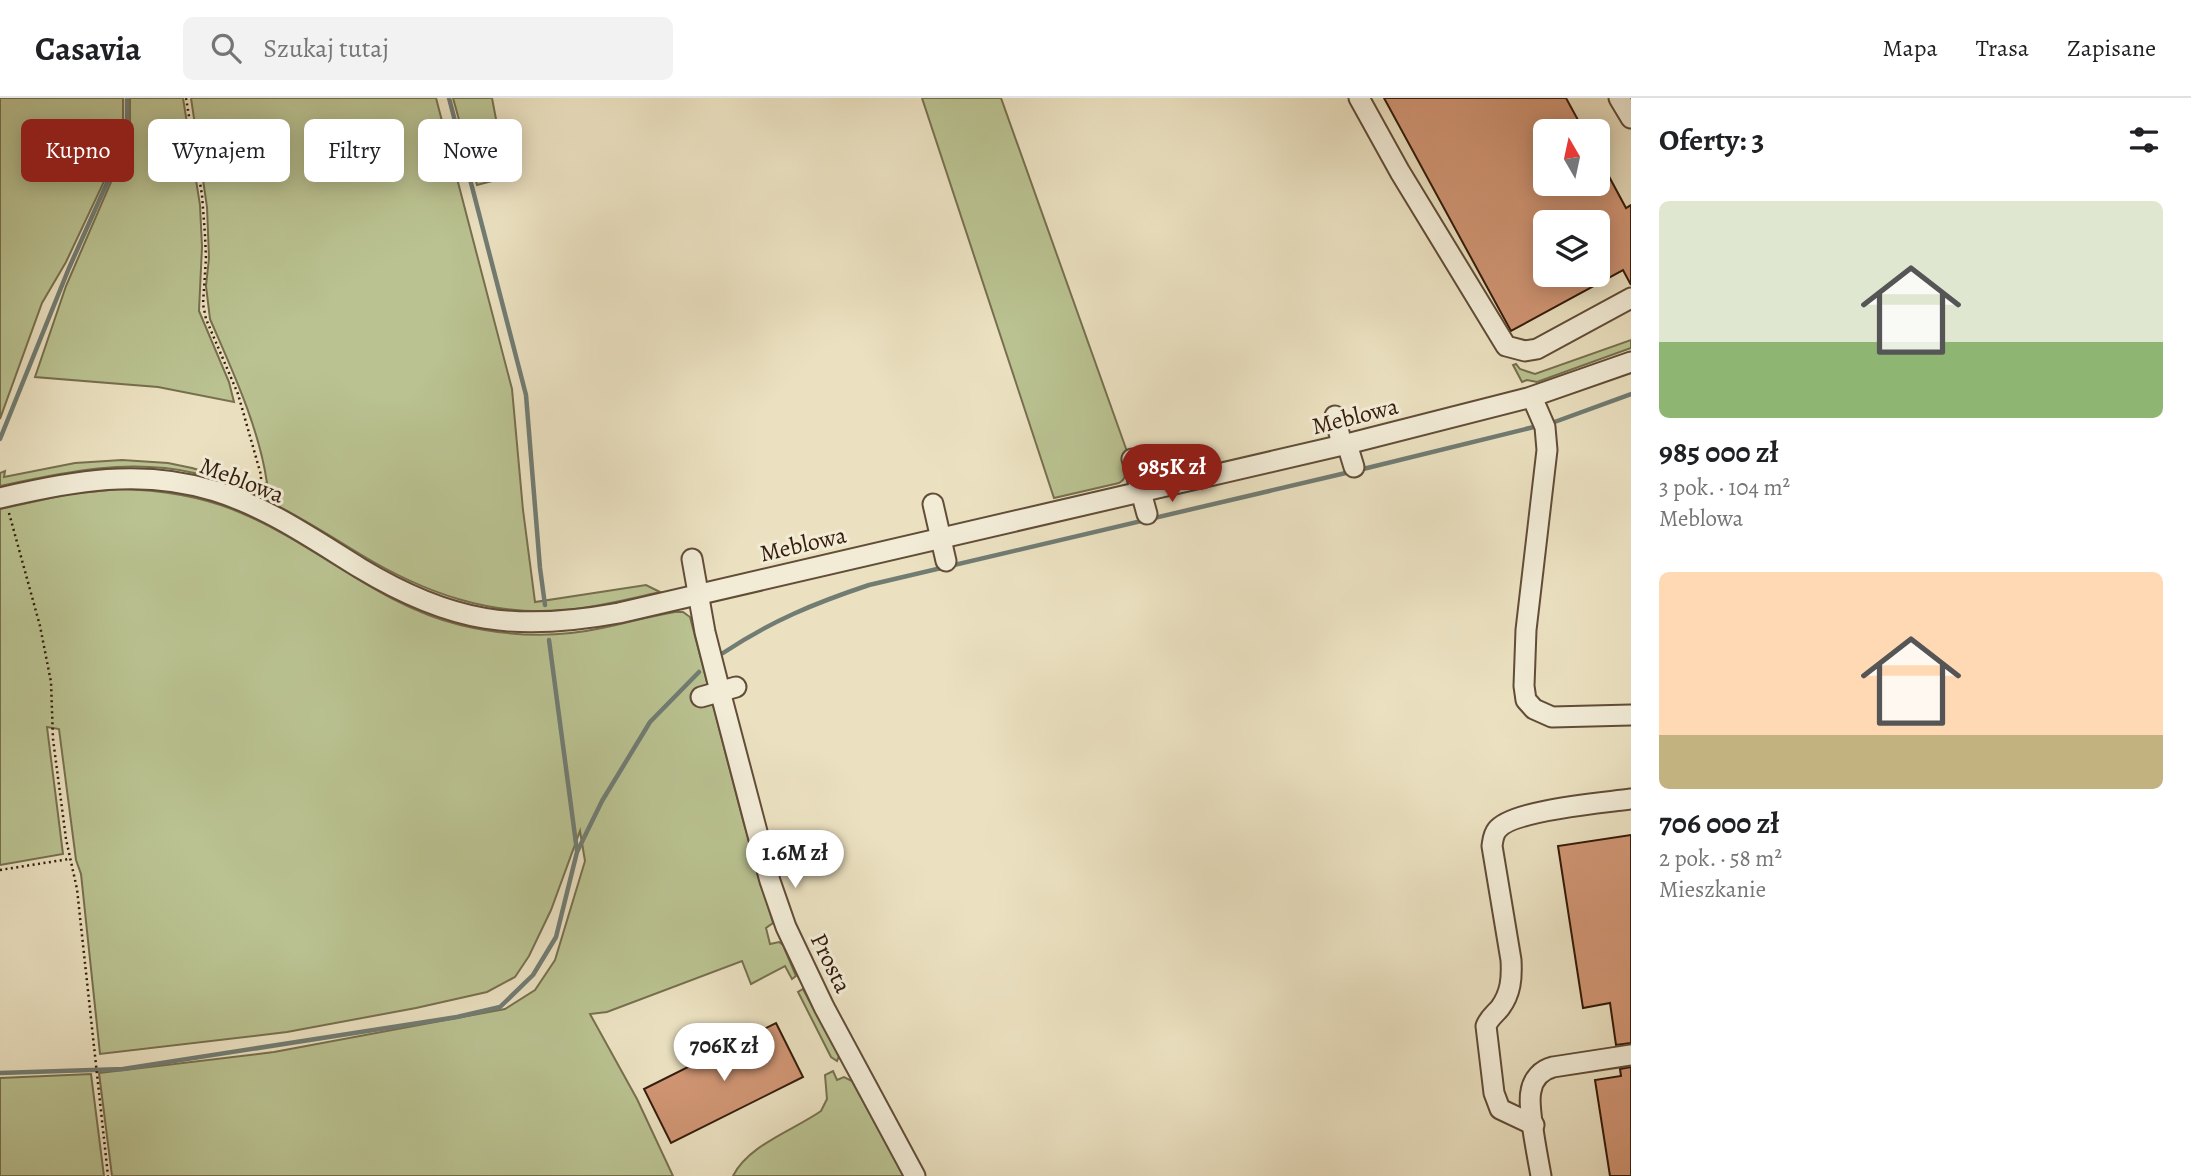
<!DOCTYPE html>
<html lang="pl">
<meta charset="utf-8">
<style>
body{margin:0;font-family:Alegreya,serif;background:#f2f2f2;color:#202124;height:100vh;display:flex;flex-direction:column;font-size:26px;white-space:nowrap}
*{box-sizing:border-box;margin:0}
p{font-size:23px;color:#757577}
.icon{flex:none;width:38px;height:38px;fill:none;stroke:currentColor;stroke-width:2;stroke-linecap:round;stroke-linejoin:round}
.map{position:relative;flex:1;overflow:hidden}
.details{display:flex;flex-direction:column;background:#fff;width:560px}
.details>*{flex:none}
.guide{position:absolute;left:21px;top:21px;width:665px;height:63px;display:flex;gap:14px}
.needle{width:46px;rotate:351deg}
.buttons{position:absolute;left:1533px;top:21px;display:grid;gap:14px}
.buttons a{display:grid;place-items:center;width:77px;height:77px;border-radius:10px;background:#fff;box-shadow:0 4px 18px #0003;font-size:35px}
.price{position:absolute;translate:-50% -60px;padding:0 16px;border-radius:24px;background:#fff;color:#222;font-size:23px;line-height:46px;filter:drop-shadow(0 2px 4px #0008)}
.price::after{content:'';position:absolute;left:50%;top:42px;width:21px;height:16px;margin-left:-10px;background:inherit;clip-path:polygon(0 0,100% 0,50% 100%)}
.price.active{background:#8f2418;color:#fff}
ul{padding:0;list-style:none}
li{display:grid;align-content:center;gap:14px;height:371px;padding:0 28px}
li span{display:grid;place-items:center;height:217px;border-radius:10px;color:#555}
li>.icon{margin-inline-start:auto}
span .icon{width:126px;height:126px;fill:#fffc;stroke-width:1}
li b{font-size:30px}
h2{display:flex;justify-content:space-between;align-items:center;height:84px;padding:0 28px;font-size:30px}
.chip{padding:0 24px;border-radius:10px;background:#fff;box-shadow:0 4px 18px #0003;font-size:24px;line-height:63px}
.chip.active{background:#8f2418;color:#fff}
header{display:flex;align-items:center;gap:42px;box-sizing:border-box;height:98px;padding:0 35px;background:#fff;border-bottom:2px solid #e0e0e0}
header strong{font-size:33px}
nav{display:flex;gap:38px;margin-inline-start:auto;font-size:24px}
.search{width:490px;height:63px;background:#f2f2f2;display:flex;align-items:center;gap:18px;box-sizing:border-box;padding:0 24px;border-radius:10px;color:#757577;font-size:26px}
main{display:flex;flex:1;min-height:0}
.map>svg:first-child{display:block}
.green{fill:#bac291;stroke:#776f4e;stroke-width:2}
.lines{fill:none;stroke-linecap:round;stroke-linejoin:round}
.stream{stroke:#717c73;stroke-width:4.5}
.building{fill:#d19675;stroke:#341c0b;stroke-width:2;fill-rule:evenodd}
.minor-casing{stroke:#624d38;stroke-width:23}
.path{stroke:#341c0b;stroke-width:2.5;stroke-dasharray:2 3.5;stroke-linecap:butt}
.minor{stroke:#f2ecd7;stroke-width:19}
.labels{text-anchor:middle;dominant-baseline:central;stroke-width:6;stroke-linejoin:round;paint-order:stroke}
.street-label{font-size:24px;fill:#341c0b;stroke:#f2ecd7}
</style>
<header>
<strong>Casavia</strong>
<div class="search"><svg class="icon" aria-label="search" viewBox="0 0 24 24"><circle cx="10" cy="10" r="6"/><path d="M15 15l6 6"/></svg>Szukaj tutaj</div>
<nav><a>Mapa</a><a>Trasa</a><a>Zapisane</a></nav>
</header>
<main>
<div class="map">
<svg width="1631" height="1078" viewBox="0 0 1631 1078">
<rect width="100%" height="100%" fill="#ebe1c1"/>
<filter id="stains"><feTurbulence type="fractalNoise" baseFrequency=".00286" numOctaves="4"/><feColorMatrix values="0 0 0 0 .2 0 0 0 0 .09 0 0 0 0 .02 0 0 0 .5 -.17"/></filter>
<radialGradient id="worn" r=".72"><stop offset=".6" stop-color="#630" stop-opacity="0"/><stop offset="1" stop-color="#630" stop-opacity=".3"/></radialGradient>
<g class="green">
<path d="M0 0H123V39L118 54 66 164 42 205 0 321Z"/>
<path d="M130 0H183L200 107 202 149 199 213 229 284 234 304 158 289 35 279 66 188 130 40Z"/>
<path d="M191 0H436L512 291 523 412 535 504 646 487 660 494C629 501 598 509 566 512 491 519 424 495 360 456 307 424 256 390 194 375 128 360 65 374 0 388V375L5 373 4 379 75 365 122 362 168 365 192 370 251 387 267 385C259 329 232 272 210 221L206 188 209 160 207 109Z"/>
<path d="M453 0H492L507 79 477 87Z"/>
<path d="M922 0H1001L1129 359 1123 361C1125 371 1129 379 1119 385L1054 400Z"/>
<path d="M1631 242V250L1537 284 1527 282 1522 284 1513 267 1516 266 1520 271 1535 276Z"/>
<path d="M120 391C161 392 201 398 239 414 316 446 378 507 460 527 506 538 556 540 602 530 627 525 650 518 675 514H683L690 519 744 726 773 825 766 830 770 846 779 844 783 847 796 878 792 881 785 868 751 886 742 863 607 914 590 916 637 1001 673 1078H112L99 975 274 954 505 911 535 892 555 862 585 763 580 733 551 812 529 858 515 879 487 894 416 910 287 934 100 956 81 776 76 762 59 631 47 629 63 756 0 767V411L69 396Z"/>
<path d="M803 891 839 958 837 963 831 959 798 894Z"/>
<path d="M833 973 837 982 844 979 852 983 904 1078H733C748 1047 794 1032 821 1013L827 1001 825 977Z"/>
<path d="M91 976 104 1078H0V980Z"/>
</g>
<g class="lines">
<g class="stream">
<path d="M449 0 526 297 540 470 545 507"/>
<path d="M1549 326 1631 296"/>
<path d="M0 341 69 170 124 47 127 35V0"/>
<path d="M1359 372 1538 328"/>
<path d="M549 542 577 753"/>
<path d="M723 555C771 523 815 505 869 487L1350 374"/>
<path d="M0 975 123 971 457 919 500 909 533 877 556 839 577 754 602 703 650 624 699 574"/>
</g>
</g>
<g class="building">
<path d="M1384 0H1566L1584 33H1545V86H1598V58L1626 110 1631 107V187L1623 172 1511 233ZM1545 124H1598V177H1545Z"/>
<path d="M1631 737V945L1616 947 1610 905 1583 910 1558 748Z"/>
<path d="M776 925 803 979 671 1045 644 991Z"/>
<path d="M1631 969V1078H1610L1595 982 1621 978 1620 971Z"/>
</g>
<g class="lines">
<g class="minor-casing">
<g id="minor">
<path d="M1359 0 1400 74 1506 248 1525 253 1537 251 1631 200"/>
<path d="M1619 0 1631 20"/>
<path d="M1532 299 1545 329 1547 352 1526 532 1524 588 1526 602 1534 611 1552 619 1631 617"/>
<path d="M1335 318 1342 347"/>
<path d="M1347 346 1354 369"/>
<path d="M1132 361 1147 416"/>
<path d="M0 400C72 383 142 370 215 393 267 409 313 441 360 470 451 525 515 534 619 515L1347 346 1528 300 1631 264"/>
<path d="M933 406 946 463"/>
<path d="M692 461 705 534 720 593 770 783 786 829 824 909 915 1078"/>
<path d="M701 599 736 589"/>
<path d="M1534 1027 1500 1011 1494 995 1486 928C1489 920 1495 916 1500 910 1511 895 1512 880 1511 862L1492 748C1493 742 1493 737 1497 732 1511 712 1604 705 1631 701"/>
<path d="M1541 1078C1538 1060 1527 1008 1531 993 1533 981 1541 972 1553 969L1631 957"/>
</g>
</g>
<g class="path">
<path d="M186 0 202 97 205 137 206 160 203 206 206 221 238 296 261 377V388"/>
<path d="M9 415 40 528 51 584 53 641 66 741 77 791 108 1078"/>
<path d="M0 772 69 761"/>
</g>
<use href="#minor" class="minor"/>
</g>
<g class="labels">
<g class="street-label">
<text transform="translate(1355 318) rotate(-14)">Meblowa</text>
<text transform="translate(242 382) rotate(21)">Meblowa</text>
<text transform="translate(803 446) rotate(-13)">Meblowa</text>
<text transform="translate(831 865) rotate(64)">Prosta</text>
</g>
</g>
<rect width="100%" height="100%" filter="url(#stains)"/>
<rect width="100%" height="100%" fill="url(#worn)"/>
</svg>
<div class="buttons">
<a><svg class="needle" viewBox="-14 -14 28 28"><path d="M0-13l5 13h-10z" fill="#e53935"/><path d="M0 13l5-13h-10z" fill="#757577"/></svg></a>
<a><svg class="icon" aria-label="layers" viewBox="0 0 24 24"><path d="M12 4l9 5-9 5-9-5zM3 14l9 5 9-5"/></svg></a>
</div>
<b class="price active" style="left:1172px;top:406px">985K zł</b>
<b class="price" style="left:795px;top:792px">1.6M zł</b>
<b class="price" style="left:724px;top:985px">706K zł</b>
<div class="guide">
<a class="chip active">Kupno</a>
<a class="chip">Wynajem</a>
<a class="chip">Filtry</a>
<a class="chip">Nowe</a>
</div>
</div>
<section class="details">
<h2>Oferty: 3<svg class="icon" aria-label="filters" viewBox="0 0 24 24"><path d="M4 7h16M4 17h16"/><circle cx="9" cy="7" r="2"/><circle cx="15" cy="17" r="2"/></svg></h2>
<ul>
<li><span style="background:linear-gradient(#dfe7d0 65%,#8fb573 0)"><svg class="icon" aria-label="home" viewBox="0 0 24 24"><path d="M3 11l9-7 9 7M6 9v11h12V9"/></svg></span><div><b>985 000 zł</b><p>3 pok. · 104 m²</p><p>Meblowa</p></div></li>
<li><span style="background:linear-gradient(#ffd9b3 75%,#c2b280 0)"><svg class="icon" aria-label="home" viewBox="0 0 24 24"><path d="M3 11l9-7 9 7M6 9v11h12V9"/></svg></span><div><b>706 000 zł</b><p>2 pok. · 58 m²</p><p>Mieszkanie</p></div></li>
</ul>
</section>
</main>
